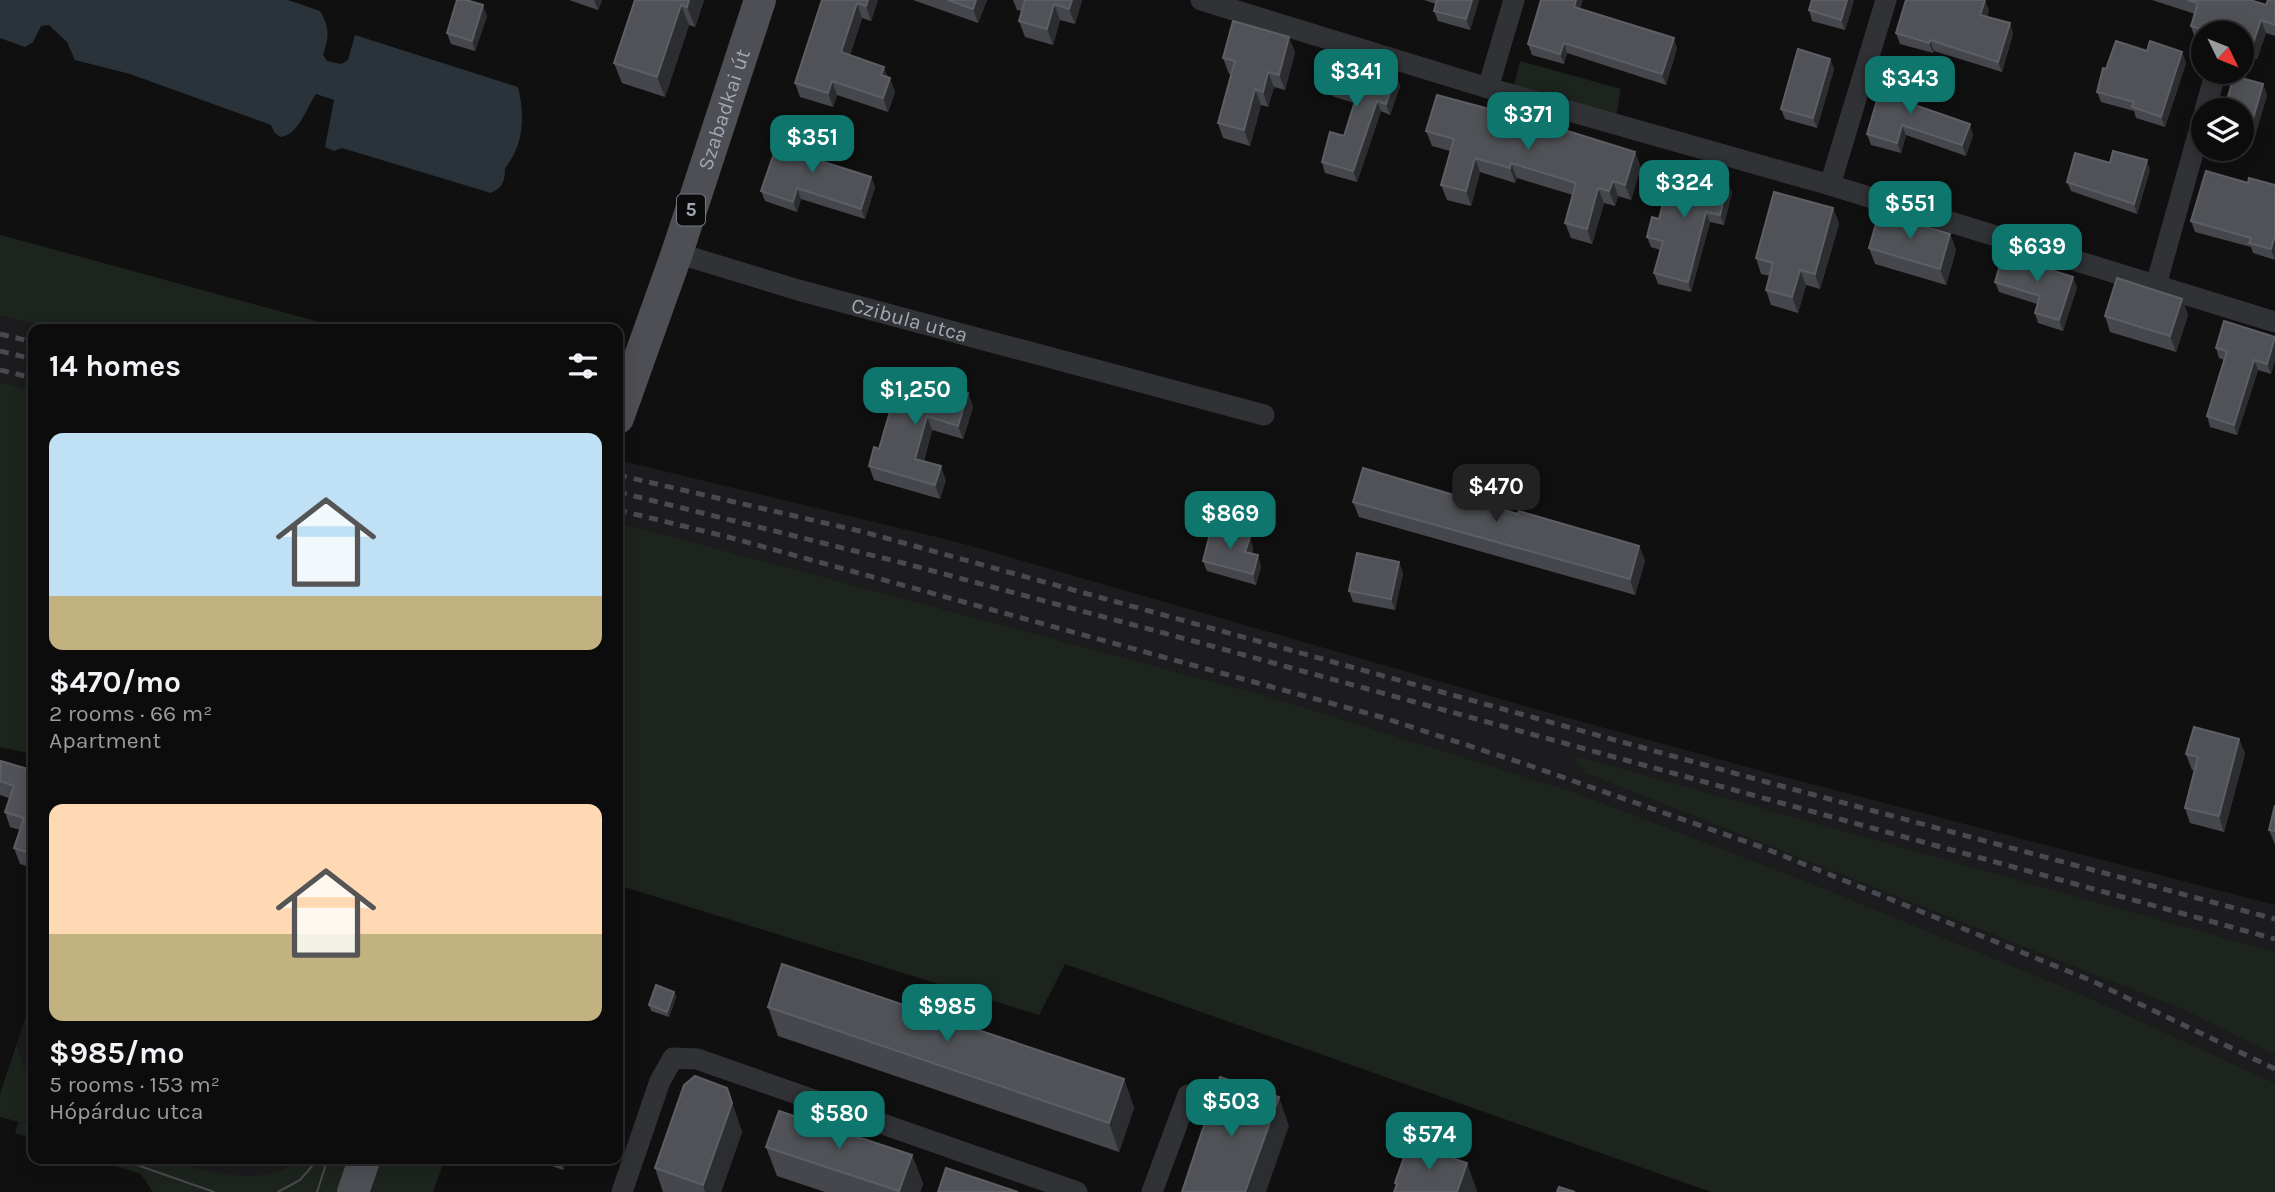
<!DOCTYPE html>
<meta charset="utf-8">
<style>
body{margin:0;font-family:Karla,sans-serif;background:#151516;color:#f1f3f6;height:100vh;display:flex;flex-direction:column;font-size:26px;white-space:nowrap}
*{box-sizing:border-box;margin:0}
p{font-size:23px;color:#9a9b9d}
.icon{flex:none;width:38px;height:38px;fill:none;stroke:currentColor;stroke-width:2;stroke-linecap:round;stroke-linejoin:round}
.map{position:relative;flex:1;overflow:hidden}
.drawer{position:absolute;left:28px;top:324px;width:595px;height:840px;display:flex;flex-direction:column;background:#0c0c0d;border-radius:14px;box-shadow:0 4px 18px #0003,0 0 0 2px #2c2c2e}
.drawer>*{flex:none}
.needle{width:46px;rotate:133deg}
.buttons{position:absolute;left:2191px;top:21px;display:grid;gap:14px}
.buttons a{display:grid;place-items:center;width:63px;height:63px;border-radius:50%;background:#0c0c0d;box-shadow:0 4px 18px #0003,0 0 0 2px #2c2c2e;font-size:35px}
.price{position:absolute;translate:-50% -60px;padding:0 16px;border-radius:14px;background:#0f766e;color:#fff;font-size:23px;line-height:46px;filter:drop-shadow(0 2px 4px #0008)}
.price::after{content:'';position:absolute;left:50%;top:42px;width:21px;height:16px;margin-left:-10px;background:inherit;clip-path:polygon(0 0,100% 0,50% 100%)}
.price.selected{background:#222;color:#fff}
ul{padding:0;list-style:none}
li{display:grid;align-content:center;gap:14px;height:371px;padding:0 21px}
li span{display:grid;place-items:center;height:217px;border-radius:14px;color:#555}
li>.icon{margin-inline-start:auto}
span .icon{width:126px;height:126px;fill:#fffc;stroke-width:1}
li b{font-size:30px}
h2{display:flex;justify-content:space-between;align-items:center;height:84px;padding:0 21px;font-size:30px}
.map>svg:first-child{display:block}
.built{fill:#1c1c1e}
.green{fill:#1d241d}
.water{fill:#2a3339}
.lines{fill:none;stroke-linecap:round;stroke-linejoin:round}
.minor{stroke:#313236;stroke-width:21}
.primary{stroke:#4d4f55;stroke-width:32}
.tram{stroke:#484a4f;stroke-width:2}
.rail{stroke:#484a4f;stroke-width:5;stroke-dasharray:9 7;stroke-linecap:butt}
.wall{fill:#46474c}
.shaded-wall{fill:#2c2d30}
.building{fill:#505257;stroke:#5d5f65;stroke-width:2}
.labels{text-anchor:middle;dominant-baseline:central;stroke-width:6;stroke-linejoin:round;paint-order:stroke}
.shield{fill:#0b0b0c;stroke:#757880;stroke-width:2}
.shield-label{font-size:19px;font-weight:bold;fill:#a2a7b1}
.street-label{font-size:21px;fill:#a2a7b1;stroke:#0b0b0c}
</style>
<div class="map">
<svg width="2275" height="1192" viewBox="0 0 2275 1192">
<rect width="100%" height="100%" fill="#101011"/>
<g class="built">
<path d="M0 316 57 329H33V391L0 382Z"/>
<path d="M618 460 957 542 1532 708 1773 774 2275 905V952L1573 756 1585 773 2186 1011 2275 1055V1083L2088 997 1811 883 1574 792 1271 697 618 522Z"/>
<path d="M33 996V1094L17 1043Z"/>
<path d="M153 1159H301L293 1170 277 1183 254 1188 235 1186Z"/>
</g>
<g class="green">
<path d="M1520 61 1621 89 1616 116 1514 85Z"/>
<path d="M0 235 23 241 345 329H57L0 316Z"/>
<path d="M0 382 33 391V754L0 747Z"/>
<path d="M618 522 1271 697 1574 792 1811 883 2088 997 2275 1083V1192H1711L1065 964 1039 1015 618 885Z"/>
<path d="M1572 755 2275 952V1055L2186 1011 1585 773Z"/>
<path d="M17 1043 33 1094V1139L15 1133 19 1122 0 1117V1094Z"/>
<path d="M94 1159C113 1159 135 1155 153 1159 206 1168 259 1192 301 1159H445L433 1192H153L141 1174Z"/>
</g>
<path class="water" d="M0 0H288L320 11C330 28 329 37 323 55L327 61 341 64 348 60 355 35 518 87C525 115 524 145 505 168 505 181 503 187 491 193L342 148 334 151 325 147 334 100 316 94C306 108 299 135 280 137L274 132 271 125 130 74 75 60 67 42 49 25 41 26 33 42 25 47 0 38Z"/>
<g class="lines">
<g class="minor">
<path d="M1201 0 1488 88 1830 185 2275 322"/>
<path d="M1488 88 1514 0"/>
<path d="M2205 110 2216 72"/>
<path d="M1830 185 1886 0"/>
<path id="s1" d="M677 253 798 290 1264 415"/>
<path d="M2156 285 2203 117"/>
<path d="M622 1192 660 1081 673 1058 697 1059 1077 1192"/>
<path d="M1152 1192 1188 1095"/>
</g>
<g class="primary">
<path id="s2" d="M618 418 677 253 760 0"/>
<path d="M353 1192 365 1158"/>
</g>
<g class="tram">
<path d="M26 1128 33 1130"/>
<path d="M117 1158 214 1192"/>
<path d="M278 1192 300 1180 319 1158"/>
<path d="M317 1192 328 1158"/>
</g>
<g class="rail">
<path d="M0 334 33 342"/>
<path d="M0 351 33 359"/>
<path d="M0 370 33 378"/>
<path d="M618 475 864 532 1770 783 2275 919"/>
<path d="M618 492 907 564 1197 642 2275 939"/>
<path d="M618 510 728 537 1381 717 1528 765 1764 848 2090 980 2275 1069"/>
</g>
</g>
<g class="wall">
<path d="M569 0H602L598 10Z"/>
<path d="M635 0H704L695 27 689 25 665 97 622 83 614 63Z"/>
<path d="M822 0H878L871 21 862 18 850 55 888 77 895 92 888 112 837 95 833 107 800 97 795 83Z"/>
<path d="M913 0H987L978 23Z"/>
<path d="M1013 0H1082L1075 24 1060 20 1053 45 1025 37 1019 21 1022 11 1017 10Z"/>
<path d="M1424 0H1479L1470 30 1438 21 1434 11 1436 4Z"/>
<path d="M1854 0 1845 30 1812 21 1809 10Z"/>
<path d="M2152 0H2250L2266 5 2275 0V36L2266 33 2257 59 2242 54V33H2203V41L2195 39 2191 26 2195 14Z"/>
<path d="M1580 9 1677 48 1666 85 1567 53 1564 64 1532 55 1528 44Z"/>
<path d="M1989 10 1987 17 2010 23 2013 34 2002 72 1934 51 1933 53 1900 44 1896 33Z"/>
<path d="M487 16 475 51 451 44 447 33Z"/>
<path d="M2147 51 2182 52 2186 63 2165 127 2136 118 2134 111 2101 102 2097 92 2106 69Z"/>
<path d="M1295 52 1285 90 1274 87 1268 107 1261 105 1250 146 1223 138 1218 123 1231 74H1229L1223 58Z"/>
<path d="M1830 59 1834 69 1817 128 1785 119 1781 109Z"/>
<path d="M1396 76 1400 86 1390 115 1381 111 1357 182 1325 173 1322 162 1344 136 1354 103 1332 96 1328 85Z"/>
<path d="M2263 84 2267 95 2252 146 2242 143V110Z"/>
<path d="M1918 96 1915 105 1973 135 1966 156 1906 135 1901 153 1871 145 1867 134Z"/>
<path d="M1426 131 1641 167 1631 200 1618 196 1615 206 1604 203 1592 244 1571 238 1565 223 1573 195 1517 178 1515 183 1480 172 1471 206 1447 200 1441 185 1450 151 1432 146Z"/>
<path d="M816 154 815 159 871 177 875 187 865 219 801 199 797 212 765 201 761 191Z"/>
<path d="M2110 163 2150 170 2137 214 2071 191 2067 182Z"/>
<path d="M2248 183 2275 260 2253 253 2251 247 2195 232 2191 221Z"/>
<path d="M1732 192 1724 225 1710 222 1691 292 1658 284 1654 273 1660 250 1651 247 1647 237 1659 219Z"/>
<path d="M1833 208 1839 224 1820 289 1806 285 1798 313 1771 305 1766 290 1770 276 1761 274 1756 258Z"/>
<path d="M1950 234 1956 250 1946 285 1875 264 1869 248Z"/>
<path d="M1995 282 2077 287 2063 331 2038 323 2035 313 2037 304 1999 292Z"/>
<path d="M2182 299 2188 315 2176 352 2110 332 2105 316Z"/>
<path d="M2275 337V360L2271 374 2258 370 2237 435 2210 427 2207 416 2224 360 2219 358 2216 348Z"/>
<path d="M901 374 968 393 973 407 963 439 932 430 924 461 946 480 940 499 874 480 869 466 879 449Z"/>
<path d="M1353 502 1518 514 1639 546 1645 561 1635 595 1359 517Z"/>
<path d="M1253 547 1252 554 1261 566 1256 585 1207 571 1203 561Z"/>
<path d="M1403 573 1395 610 1353 602 1349 591Z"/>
<path d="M2239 739 2245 754 2224 832 2190 823 2185 808 2195 770H2192L2186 754Z"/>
<path d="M0 762 31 770 33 763V868L20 864 14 848 20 830 10 827 5 812 9 798 0 795Z"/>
<path d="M2275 805V845L2269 830Z"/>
<path d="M674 992 676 997 669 1017 651 1011 649 1005Z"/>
<path d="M768 1007 1124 1079 1134 1108 1119 1152 778 1036Z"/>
<path d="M727 1088 742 1132 721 1192H663L655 1168Z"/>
<path d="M766 1147 912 1155 923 1184 920 1192H825L777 1176Z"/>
<path d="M530 1158H567L563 1170Z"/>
</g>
<g class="shaded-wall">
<path d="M594 0H602L598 10Z"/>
<path d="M689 0H704L695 27 687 7Z"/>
<path d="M868 0H878L871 21 866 6Z"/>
<path d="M976 0H987L978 23 973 9Z"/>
<path d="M1072 0H1082L1075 24 1069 9Z"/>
<path d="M1472 0H1479L1470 30 1466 19Z"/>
<path d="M1576 0H1583L1578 18 1574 7Z"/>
<path d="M1847 0H1854L1845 30 1841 20Z"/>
<path d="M1985 0 1989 10 1984 25 1980 15Z"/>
<path d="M857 3 862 18 846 66 841 52Z"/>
<path d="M1054 4 1060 20 1053 45 1047 29Z"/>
<path d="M483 5 487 16 475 51 472 41Z"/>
<path d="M681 5 689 25 665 97 657 77Z"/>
<path d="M2261 20 2266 33 2257 59 2252 46Z"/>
<path d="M2010 23 2013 34 2002 72 1998 62Z"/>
<path d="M1289 37 1295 52 1285 90 1279 75Z"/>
<path d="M1674 38 1677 48 1666 85 1662 74Z"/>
<path d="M1930 40 1934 51 1933 53 1929 43Z"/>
<path d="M1564 43 1567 53 1564 64 1560 54Z"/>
<path d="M2182 52 2186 63 2165 127 2161 117Z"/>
<path d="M1830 59 1834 69 1817 128 1813 118Z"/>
<path d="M884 67 889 81 890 78 895 92 888 112 883 98 881 75Z"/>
<path d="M1268 72 1274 87 1268 107 1263 92Z"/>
<path d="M1396 76 1400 86 1390 115 1386 104Z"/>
<path d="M832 81 837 95 833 107 828 93Z"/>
<path d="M2263 84 2267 95 2252 146 2248 136Z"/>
<path d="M1914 85 1918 96 1912 114 1909 103Z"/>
<path d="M1255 89 1261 105 1250 146 1244 130Z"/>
<path d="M1377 101 1381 111 1357 182 1353 171Z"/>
<path d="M1970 124 1973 135 1966 156 1962 145Z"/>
<path d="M1902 125 1906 135 1901 153 1897 143Z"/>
<path d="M813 144 816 154 812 167 808 157Z"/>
<path d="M1635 152 1641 167 1631 200 1625 185Z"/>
<path d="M1475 158 1480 172 1471 206 1466 191Z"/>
<path d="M2147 160 2150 170 2137 214 2134 204Z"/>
<path d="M1511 163 1517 178 1515 183 1510 168Z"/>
<path d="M871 177 875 187 865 219 861 209Z"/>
<path d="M1613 181 1618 196 1615 206 1609 191Z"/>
<path d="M1728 182 1732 192 1724 225 1720 215Z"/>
<path d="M797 188 801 199 797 212 793 202Z"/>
<path d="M1598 188 1604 203 1592 244 1587 229Z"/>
<path d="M1833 208 1839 224 1820 289 1815 274Z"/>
<path d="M1706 212 1710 222 1691 292 1688 282Z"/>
<path d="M1950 234 1956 250 1946 285 1940 269Z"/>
<path d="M2275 235V260L2271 249Z"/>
<path d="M1800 270 1806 285 1798 313 1792 297Z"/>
<path d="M2073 277 2077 287 2063 331 2059 320Z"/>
<path d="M2182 299 2188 315 2176 352 2170 336Z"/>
<path d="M2275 338V360L2271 374 2267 364Z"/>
<path d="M2254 360 2258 370 2237 435 2234 425Z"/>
<path d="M968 393 973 407 963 439 958 426Z"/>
<path d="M927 416 932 430 920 473 915 459Z"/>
<path d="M941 466 946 480 940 499 935 485Z"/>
<path d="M1250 537 1253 547 1249 563 1245 552Z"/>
<path d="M1639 546 1645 561 1635 595 1630 579Z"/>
<path d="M1258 555 1261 566 1256 585 1253 574Z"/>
<path d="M1399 562 1403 573 1395 610 1391 599Z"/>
<path d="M2239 739 2245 754 2224 832 2219 816Z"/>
<path d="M674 992 676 997 669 1017 667 1012Z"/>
<path d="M1124 1079 1134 1108 1119 1152 1109 1123Z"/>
<path d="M727 1088 742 1132 721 1192H705L703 1185Z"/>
<path d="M1279 1097 1289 1126 1266 1192H1245Z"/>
<path d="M912 1155 923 1184 920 1192H900Z"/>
<path d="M559 1158H567L563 1170Z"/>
<path d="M1467 1163 1477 1191V1192H1457Z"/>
</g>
<g class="building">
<path d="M457 0H466L483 5 472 41 447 33Z"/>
<path d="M635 0H689L687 7 681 5 657 77 614 63Z"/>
<path d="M822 0H868L866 6 857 3 841 52 884 67 881 75 890 78 883 98 832 81 828 93 795 83Z"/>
<path d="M948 0H976L973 9Z"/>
<path d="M1025 0H1072L1069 9 1054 4 1047 29 1019 21Z"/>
<path d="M1437 0H1472L1466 19 1434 11Z"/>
<path d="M1541 0H1576L1574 7 1674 38 1662 74 1564 43 1560 54 1528 44Z"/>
<path d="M1812 0H1847L1841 20 1809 10Z"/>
<path d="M1906 0H1985L1980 15 2010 23 1998 62 1930 40 1929 43 1896 33Z"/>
<path d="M2187 0H2250L2266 5 2268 0H2275V25L2261 20 2252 46 2242 43V33H2213L2191 26 2198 3Z"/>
<path d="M1233 21 1289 37 1279 75 1268 72 1263 92 1255 89 1244 130 1218 123 1235 61 1223 58Z"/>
<path d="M2116 41 2147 51 2150 41 2182 52 2161 117 2132 107 2134 102 2097 92 2103 68 2106 69Z"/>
<path d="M1798 49 1830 59 1813 118 1781 109Z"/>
<path d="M1337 57 1396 76 1386 104 1377 101 1353 171 1322 162 1330 132 1344 136 1357 95 1328 85Z"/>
<path d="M2234 76 2263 84 2248 136 2242 134V110H2224Z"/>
<path d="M1884 77 1914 85 1909 103 1970 124 1962 145 1902 125 1897 143 1867 134Z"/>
<path d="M1437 95 1545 124 1635 152 1625 185 1613 181 1609 191 1598 188 1587 229 1565 223 1576 183 1511 163 1510 168 1475 158 1466 191 1441 185 1454 139 1426 131Z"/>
<path d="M781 133 813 144 808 157 871 177 861 209 797 188 793 202 761 191Z"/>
<path d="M2113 151 2147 160 2134 204 2067 182 2075 153 2110 163Z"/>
<path d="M1672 168 1728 182 1720 215 1706 212 1688 282 1654 273 1663 241 1647 237 1652 217 1659 219Z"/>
<path d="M2206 171 2248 183 2249 178 2275 185V235L2271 249 2249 243 2251 238 2191 221Z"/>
<path d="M1774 192 1833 208 1815 274 1800 270 1792 297 1766 290 1773 263 1756 258Z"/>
<path d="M1879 213 1950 234 1940 269 1869 248Z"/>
<path d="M2003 255 2073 277 2059 320 2035 313 2040 296 1995 282Z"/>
<path d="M2117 278 2182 299 2170 336 2105 316Z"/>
<path d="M2224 321 2275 337 2267 364 2254 360 2234 425 2207 416 2227 351 2216 348Z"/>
<path d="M901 374 968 393 958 426 927 416 915 459 941 466 935 485 869 466 874 447 879 449Z"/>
<path d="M1363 468 1518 514 1519 511 1639 546 1630 579 1353 502Z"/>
<path d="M1212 526 1250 537 1245 552 1258 555 1253 574 1203 561Z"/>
<path d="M1357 553 1399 562 1391 599 1349 591Z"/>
<path d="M2194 727 2239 739 2219 816 2185 808 2198 757 2186 754Z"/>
<path d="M1 761 31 770 33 763V854L14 848 24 818 5 812 14 786 0 781Z"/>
<path d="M2275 805V831L2269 830Z"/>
<path d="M782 964 1124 1079 1109 1123 768 1007Z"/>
<path d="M656 985 674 992 667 1012 649 1005Z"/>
<path d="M695 1076 727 1088 732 1103 703 1185 655 1168 684 1085Z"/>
<path d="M1220 1077 1279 1097 1245 1192H1182Z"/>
<path d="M779 1111 912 1155 899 1191 766 1147Z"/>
<path d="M1409 1143 1467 1163 1457 1192H1394L1397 1184 1395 1183Z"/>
<path d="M946 1168 1018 1192H938Z"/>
<path d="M1559 1187 1575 1192H1557Z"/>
</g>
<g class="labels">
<rect class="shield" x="677" y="194.5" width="28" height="31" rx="5"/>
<g class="shield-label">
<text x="691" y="210">5</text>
</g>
<g class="street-label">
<text stroke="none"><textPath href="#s2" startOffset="326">Szabadkai út</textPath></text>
<text stroke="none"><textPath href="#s1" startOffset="242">Czibula utca</textPath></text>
</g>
</g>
</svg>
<div class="buttons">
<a><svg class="needle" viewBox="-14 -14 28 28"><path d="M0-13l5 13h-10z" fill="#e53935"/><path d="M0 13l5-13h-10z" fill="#9a9b9d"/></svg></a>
<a><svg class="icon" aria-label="layers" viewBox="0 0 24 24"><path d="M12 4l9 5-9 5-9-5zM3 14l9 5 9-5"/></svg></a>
</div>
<b class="price" style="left:1356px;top:109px">$341</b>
<b class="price" style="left:1910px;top:116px">$343</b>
<b class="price" style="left:1528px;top:152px">$371</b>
<b class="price" style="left:812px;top:175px">$351</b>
<b class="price" style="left:1684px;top:220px">$324</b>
<b class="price" style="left:1910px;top:241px">$551</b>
<b class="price" style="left:2037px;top:284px">$639</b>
<b class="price" style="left:915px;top:427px">$1,250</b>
<b class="price selected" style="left:1496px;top:524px">$470</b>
<b class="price" style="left:1230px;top:551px">$869</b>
<b class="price" style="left:947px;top:1044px">$985</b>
<b class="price" style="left:1231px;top:1139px">$503</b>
<b class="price" style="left:839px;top:1151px">$580</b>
<b class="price" style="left:1429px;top:1172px">$574</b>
<section class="drawer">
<h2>14 homes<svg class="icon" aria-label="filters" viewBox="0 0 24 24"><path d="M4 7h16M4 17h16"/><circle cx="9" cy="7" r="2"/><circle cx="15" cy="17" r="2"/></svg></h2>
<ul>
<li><span style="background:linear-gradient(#bfe0f5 75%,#c2b280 0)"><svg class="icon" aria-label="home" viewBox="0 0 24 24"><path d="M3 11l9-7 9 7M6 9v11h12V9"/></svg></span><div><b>$470/mo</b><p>2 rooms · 66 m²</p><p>Apartment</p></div></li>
<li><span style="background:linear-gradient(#ffd9b3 60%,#c2b280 0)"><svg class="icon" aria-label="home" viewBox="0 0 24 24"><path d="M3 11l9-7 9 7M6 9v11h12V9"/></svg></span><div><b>$985/mo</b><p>5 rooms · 153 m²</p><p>Hópárduc utca</p></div></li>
</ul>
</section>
</div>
